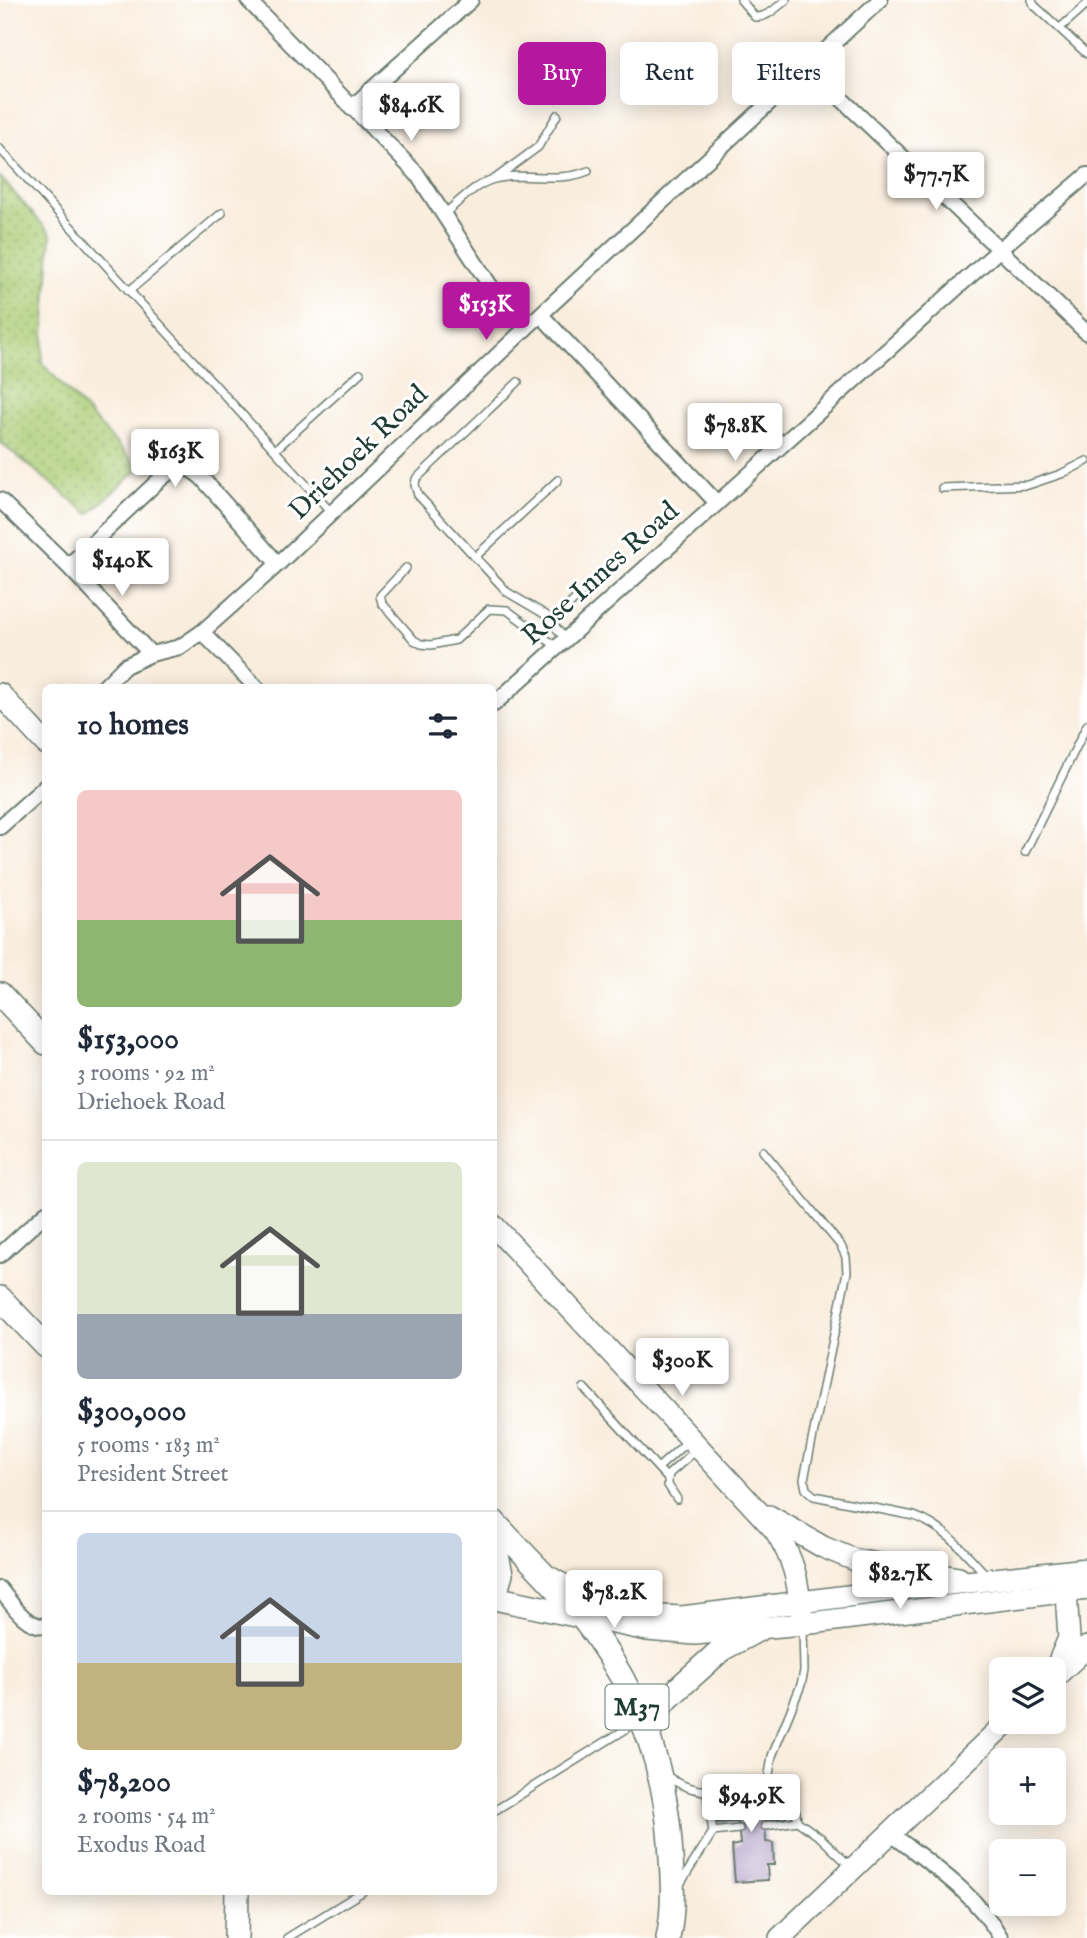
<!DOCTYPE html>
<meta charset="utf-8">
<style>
body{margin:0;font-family:"IM FELL English",serif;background:#f6f6f7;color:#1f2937;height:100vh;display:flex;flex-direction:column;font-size:26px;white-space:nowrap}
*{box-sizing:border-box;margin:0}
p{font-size:23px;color:#747a83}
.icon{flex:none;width:38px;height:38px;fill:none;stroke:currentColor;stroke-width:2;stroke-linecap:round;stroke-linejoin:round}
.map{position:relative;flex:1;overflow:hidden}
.side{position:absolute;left:42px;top:684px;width:455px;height:1211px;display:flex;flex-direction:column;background:#fff;border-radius:10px;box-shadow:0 4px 18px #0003}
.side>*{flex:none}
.guide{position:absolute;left:518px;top:42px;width:464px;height:63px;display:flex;gap:14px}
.controls{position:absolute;left:989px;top:1657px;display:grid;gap:14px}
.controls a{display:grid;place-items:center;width:77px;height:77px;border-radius:10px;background:#fff;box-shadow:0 4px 18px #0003;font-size:35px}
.price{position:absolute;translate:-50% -60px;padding:0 16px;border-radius:7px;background:#fff;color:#222;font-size:23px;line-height:46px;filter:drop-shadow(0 2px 4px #0008)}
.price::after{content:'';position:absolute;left:50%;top:42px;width:21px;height:16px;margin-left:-10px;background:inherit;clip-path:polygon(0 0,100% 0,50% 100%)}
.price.current{background:#b5179e;color:#fff}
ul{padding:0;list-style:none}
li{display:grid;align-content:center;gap:14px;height:371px;padding:0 35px}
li+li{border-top:2px solid #e0e1e3}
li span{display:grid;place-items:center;height:217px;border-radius:10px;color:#555}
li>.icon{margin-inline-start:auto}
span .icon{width:126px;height:126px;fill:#fffc;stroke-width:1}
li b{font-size:30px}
h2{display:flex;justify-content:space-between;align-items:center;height:84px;padding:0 35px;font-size:30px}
.pill{padding:0 24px;border-radius:10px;background:#fff;box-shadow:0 4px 18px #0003;font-size:24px;line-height:63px}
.pill.current{background:#b5179e;color:#fff}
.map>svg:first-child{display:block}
.park{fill:url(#park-dots);stroke:#648454;stroke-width:2}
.building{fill:#b2a0c8}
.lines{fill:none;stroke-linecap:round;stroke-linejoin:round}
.lane-casing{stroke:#6b7b6f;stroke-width:10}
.street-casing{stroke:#6b7b6f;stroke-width:18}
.secondary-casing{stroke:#6b7b6f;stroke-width:24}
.primary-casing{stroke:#6b7b6f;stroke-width:26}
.lane{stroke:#fff;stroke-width:7}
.street{stroke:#fff;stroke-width:14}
.secondary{stroke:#fff;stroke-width:21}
.primary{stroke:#fff;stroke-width:23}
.labels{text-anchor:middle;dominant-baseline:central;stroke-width:6;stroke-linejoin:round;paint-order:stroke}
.shield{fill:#fff;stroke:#627771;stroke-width:2}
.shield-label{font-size:26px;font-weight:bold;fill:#1f3d34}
.street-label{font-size:28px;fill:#1f3d34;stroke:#fff}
</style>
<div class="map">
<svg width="1087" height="1938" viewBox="0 0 1087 1938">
<defs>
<pattern id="park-dots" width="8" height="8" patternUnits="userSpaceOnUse" patternTransform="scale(1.75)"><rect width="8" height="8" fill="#aacc75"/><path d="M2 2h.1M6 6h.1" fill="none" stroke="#8aa761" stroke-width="1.8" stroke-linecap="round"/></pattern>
</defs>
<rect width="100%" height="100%" fill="#fff"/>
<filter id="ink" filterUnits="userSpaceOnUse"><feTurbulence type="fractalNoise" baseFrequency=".0143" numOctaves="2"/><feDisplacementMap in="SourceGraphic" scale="14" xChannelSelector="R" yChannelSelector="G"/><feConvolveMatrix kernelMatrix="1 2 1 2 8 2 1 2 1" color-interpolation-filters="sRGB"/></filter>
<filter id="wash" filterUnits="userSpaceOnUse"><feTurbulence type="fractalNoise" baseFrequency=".00686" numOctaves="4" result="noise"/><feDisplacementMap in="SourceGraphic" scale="28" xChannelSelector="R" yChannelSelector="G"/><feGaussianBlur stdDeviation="1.57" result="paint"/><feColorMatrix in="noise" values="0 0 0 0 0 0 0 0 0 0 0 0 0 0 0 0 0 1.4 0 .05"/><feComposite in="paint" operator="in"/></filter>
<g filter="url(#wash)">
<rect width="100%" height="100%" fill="#f9eddd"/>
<path class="park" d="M0 177 51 234 42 363 139 468 142 466 89 514 0 442Z"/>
<g id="blocks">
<path class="building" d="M784 1797 786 1818 765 1819 766 1842 773 1843 774 1865H767L768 1880 735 1882 732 1846 740 1844 738 1822 715 1823 713 1802Z"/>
</g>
</g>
<g filter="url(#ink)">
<use href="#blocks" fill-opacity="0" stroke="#6b7b6f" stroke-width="2"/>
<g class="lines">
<g class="lane-casing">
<g id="lane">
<path d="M741 0 755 17C767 18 777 7 786 0"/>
<path d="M1032 0 1034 5 1087 54"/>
<path d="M1060 28 1087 4"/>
<path d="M0 149 331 512"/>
<path d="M496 178 538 147 557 115"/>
<path d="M444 214C459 202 475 184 494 179 524 171 557 184 588 171"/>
<path d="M129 291 222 213"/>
<path d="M518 382 416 479 415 485 418 495 500 584 507 592 546 615 565 639"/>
<path d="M275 450 360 373"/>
<path d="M942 488 1028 485 1061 474 1087 461"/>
<path d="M475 557 558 480"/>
<path d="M406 568 380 596 382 603 414 640 421 644 431 645 456 640 489 609 507 610 557 647"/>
<path d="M551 622 617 560"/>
<path d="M1025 852 1087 725"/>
<path d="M763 1151 841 1246 846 1257 847 1272 804 1479 806 1489 814 1496 914 1516C945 1527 965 1552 987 1576"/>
<path d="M584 1388 668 1479V1485L677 1499"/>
<path d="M658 1468 689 1440"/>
<path d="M668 1479 669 1474 696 1450"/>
<path d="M803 1628 804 1671 801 1685 772 1756 767 1787 785 1793 796 1812 797 1821 821 1838 850 1866"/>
<path d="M667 1776C697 1799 732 1791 767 1787"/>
<path d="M494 1811 639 1721"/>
<path d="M765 1826 797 1821"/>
<path d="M713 1832 739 1829"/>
<path d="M680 1884 713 1832 707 1793"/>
<path d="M287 1938 362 1892"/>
</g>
</g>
<g class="street-casing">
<g id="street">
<path d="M248 0 417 174 495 293 526 328"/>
<path d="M808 67 1087 333"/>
<path d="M351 108 471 0"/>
<path d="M541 315 717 503"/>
<path d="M0 500 68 566 151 654"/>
<path d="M68 566 158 481C176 466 184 462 202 478L278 564"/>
<path d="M202 632 257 688"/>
<path d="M103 688 125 666 151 654 180 647 202 632 278 564 526 328 880 0"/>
<path d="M494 704 1000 249 1087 175"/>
<path d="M0 827 46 786"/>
<path d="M0 1255 46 1213"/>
<path d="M0 1589C12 1604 25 1627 46 1626"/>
<path d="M889 1832C931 1865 974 1891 1001 1938"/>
</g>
</g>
<g class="secondary-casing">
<g id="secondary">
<path d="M0 694 46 744"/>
<path d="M494 1226 775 1530C798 1567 797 1582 803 1624"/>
<path d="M769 1516 823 1547 855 1560 959 1578"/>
<path d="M551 1578C599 1606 626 1615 682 1617L911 1588 1087 1569"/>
<path d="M580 1616 647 1630 695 1634 803 1624 1087 1589"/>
<path d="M1054 1673 1069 1638 1065 1577"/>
<path d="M1058 1674 1087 1647"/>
<path d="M780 1938 1007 1722"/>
</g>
</g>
<g class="primary-casing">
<g id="primary">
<path d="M0 994 46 1043"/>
<path d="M0 1298 46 1346"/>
<path d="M494 1522C522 1553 554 1583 581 1616 633 1682 664 1758 670 1842 672 1873 675 1907 668 1938"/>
<path d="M494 1541 501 1574 494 1598"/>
<path d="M494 1598 580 1616"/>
<path d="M649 1735 655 1717 662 1704 681 1686 722 1649 761 1628"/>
<path d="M236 1938 237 1892"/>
</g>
</g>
<use href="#lane" class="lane"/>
<use href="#street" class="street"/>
<use href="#secondary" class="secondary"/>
<use href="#primary" class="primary"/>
</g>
</g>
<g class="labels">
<rect class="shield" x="605.5" y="1684.5" width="63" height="45" rx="5"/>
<g class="shield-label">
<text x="637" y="1707">M37</text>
</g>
<g class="street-label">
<text transform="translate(359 453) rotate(-44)">Driehoek Road</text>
<text transform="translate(601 574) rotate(-42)">Rose Innes Road</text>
</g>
</g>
</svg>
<div class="controls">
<a><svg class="icon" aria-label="layers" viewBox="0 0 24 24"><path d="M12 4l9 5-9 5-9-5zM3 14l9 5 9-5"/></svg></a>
<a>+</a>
<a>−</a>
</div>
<b class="price" style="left:411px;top:143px">$84.6K</b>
<b class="price" style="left:936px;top:212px">$77.7K</b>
<b class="price current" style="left:486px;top:342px">$153K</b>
<b class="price" style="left:735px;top:463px">$78.8K</b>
<b class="price" style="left:175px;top:489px">$163K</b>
<b class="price" style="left:122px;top:598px">$140K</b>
<b class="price" style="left:682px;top:1398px">$300K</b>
<b class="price" style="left:900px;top:1611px">$82.7K</b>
<b class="price" style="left:614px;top:1630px">$78.2K</b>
<b class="price" style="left:751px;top:1834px">$94.9K</b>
<div class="guide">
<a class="pill current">Buy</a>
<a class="pill">Rent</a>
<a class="pill">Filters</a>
</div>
<section class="side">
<h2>10 homes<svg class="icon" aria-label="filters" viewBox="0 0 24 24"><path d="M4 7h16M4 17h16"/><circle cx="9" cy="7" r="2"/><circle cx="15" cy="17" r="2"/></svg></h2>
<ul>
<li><span style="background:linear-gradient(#f6c9c9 60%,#8fb573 0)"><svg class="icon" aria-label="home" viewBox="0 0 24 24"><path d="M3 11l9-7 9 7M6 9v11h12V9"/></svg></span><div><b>$153,000</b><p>3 rooms · 92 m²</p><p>Driehoek Road</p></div></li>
<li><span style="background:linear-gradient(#dfe7d0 70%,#9aa5b1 0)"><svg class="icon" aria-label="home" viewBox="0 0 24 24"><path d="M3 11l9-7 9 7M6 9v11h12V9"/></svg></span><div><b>$300,000</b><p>5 rooms · 183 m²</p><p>President Street</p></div></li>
<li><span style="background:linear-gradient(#c9d6e8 60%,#c2b280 0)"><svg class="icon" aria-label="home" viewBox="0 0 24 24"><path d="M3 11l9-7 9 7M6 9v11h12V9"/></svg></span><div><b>$78,200</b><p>2 rooms · 54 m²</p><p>Exodus Road</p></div></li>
</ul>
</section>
</div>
